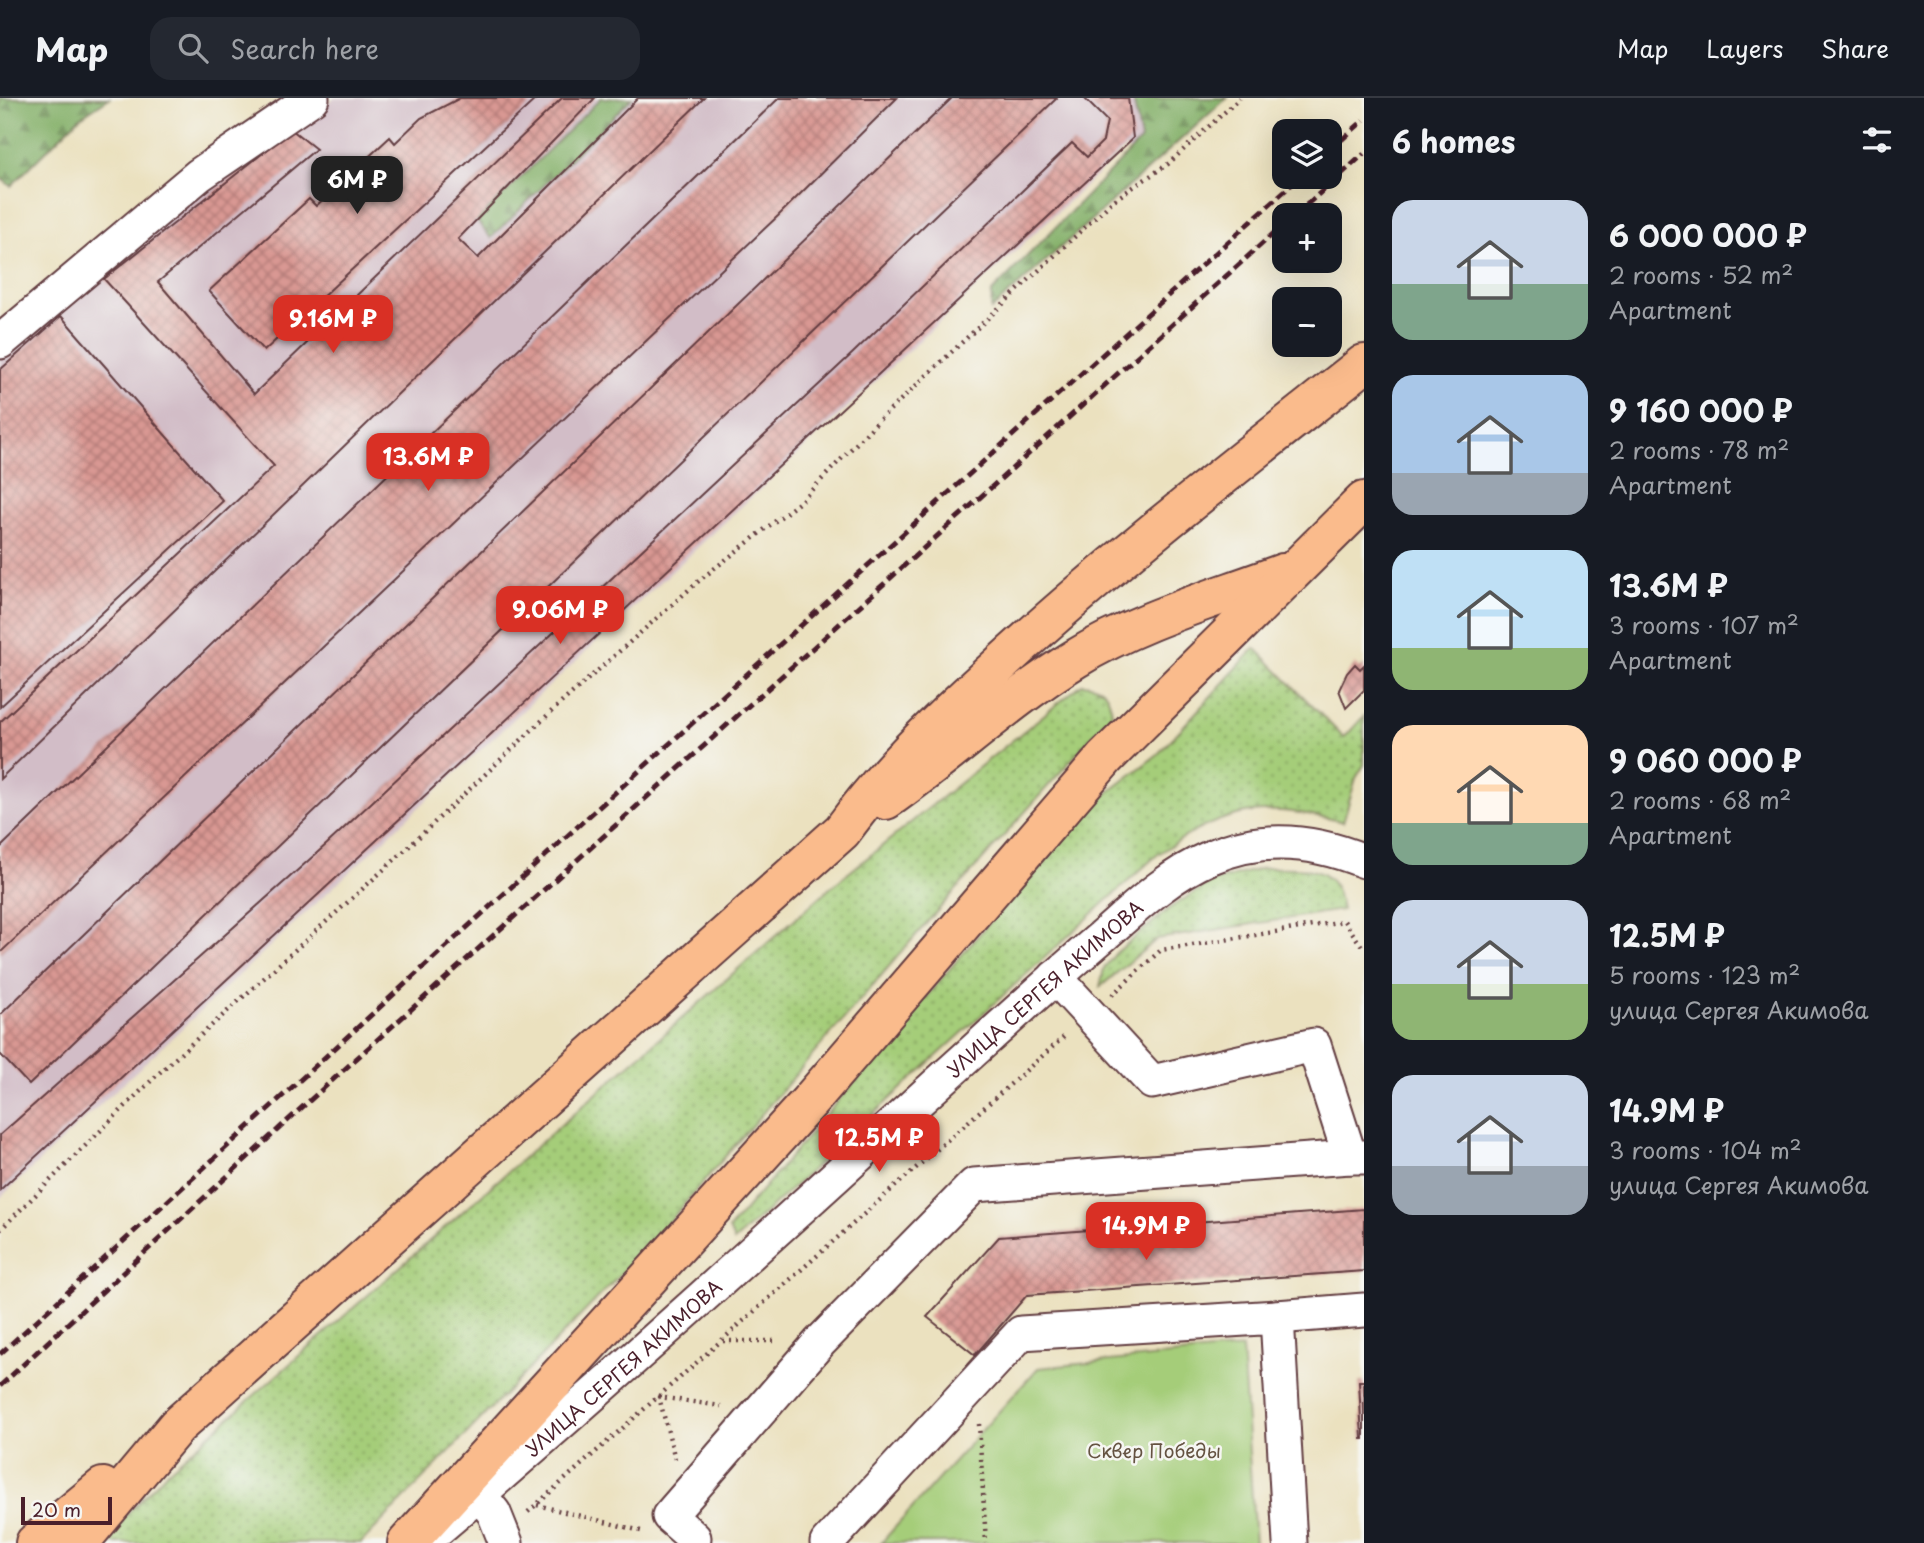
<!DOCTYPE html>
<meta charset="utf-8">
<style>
body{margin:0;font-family:"Playpen Sans",sans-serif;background:#242831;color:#f1f3f6;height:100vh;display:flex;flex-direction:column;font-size:26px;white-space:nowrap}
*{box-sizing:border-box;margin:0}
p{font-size:23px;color:#9ea1a6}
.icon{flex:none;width:38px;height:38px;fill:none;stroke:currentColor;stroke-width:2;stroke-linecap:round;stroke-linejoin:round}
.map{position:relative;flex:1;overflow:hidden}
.drawer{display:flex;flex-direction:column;background:#171b24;width:560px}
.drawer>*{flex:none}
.tools{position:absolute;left:1272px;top:21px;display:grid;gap:14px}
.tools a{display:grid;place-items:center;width:70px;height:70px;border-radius:14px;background:#171b24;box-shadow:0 7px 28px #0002;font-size:35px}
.scale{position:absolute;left:21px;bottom:18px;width:91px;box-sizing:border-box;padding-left:7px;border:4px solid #4a1f2b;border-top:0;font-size:19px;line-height:24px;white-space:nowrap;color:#4a1f2b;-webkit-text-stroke:5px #f6f6f2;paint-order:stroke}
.price{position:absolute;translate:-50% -60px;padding:0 16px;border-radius:14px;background:#d93025;color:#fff;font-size:23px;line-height:46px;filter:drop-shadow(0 2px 4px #0008)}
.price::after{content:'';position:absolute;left:50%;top:42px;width:21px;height:16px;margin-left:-10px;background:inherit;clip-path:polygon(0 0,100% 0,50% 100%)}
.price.selected{background:#222;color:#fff}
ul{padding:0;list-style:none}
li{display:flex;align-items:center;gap:21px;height:175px;padding:0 28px}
li span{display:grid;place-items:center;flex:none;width:196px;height:140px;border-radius:21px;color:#555}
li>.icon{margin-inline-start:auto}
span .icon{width:84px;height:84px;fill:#fffc;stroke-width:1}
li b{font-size:30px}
h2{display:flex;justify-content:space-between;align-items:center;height:84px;padding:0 28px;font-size:30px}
header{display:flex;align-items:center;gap:42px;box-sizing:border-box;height:98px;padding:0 35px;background:#171b24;border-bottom:2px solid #363941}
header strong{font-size:33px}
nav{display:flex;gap:38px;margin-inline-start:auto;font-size:24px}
.search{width:490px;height:63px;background:#242831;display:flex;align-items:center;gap:18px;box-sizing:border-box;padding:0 24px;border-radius:21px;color:#9ea1a6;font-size:26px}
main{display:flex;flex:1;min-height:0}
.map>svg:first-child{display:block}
.industrial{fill:#d2bdc7}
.grass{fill:url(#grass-dots);stroke:#787652;stroke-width:2}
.forest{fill:url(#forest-firs);stroke:#67684a;stroke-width:2}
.green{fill:#a5cd79;stroke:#787652;stroke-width:2}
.building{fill:url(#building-cross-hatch)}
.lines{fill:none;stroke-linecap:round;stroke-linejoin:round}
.minor-casing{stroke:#623c41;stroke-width:37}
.major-casing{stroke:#623c41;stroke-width:42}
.path{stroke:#623c41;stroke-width:4.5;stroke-dasharray:2 5;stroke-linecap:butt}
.minor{stroke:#fff;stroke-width:33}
.major{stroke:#fabb8c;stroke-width:38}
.rail{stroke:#4a1f2b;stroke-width:5;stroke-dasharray:10 5;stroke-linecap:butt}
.labels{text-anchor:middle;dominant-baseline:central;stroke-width:5;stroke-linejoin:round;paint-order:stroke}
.street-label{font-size:19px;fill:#4a1f2b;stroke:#f6f6f2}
.park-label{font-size:19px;fill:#655342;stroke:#f6f6f2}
</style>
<header>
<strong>Map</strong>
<div class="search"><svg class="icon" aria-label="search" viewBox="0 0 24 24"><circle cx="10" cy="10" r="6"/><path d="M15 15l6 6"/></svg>Search here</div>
<nav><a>Map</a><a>Layers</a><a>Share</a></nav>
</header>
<main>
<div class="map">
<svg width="1364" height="1445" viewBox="0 0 1364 1445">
<defs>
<pattern id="grass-dots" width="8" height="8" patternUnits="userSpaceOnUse" patternTransform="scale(1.75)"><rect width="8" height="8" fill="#a5cd79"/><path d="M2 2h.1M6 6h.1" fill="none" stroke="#88a663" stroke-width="1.8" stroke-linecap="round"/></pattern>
<pattern id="forest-firs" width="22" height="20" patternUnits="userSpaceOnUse" patternTransform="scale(1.75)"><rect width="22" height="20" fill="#84b069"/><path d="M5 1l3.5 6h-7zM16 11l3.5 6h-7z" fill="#6e8f57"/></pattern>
<pattern id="building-cross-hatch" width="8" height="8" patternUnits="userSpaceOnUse" patternTransform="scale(1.75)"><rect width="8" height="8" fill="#d99893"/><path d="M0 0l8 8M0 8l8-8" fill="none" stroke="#b27b78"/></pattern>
</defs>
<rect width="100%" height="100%" fill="#f6f6f2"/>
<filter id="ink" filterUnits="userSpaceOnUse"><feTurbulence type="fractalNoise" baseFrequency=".0143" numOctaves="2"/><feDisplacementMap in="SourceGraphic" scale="14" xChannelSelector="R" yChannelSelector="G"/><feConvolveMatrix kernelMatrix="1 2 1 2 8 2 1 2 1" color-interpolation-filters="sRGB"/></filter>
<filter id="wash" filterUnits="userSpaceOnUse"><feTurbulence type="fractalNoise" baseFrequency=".00686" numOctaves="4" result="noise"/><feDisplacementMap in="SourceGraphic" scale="28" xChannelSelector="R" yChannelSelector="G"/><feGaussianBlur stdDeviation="1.57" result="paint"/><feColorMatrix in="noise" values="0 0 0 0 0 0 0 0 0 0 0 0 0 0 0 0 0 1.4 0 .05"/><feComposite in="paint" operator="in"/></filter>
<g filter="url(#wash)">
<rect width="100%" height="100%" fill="#ebe1bf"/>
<path class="industrial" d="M334 0H1174L1145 67 1126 50 0 1100V251L190 94Z"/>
<g class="grass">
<path d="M1255 550 1344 640 1364 618V667L1356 680 1343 724C1265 703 1224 710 1157 757L734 1143 729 1131 1083 714 1158 656Z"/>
<path d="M1082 586C1103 587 1110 596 1112 616L923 829 648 1148 361 1445H100L166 1375 830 790Z"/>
<path d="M1263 770C1284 770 1319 766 1333 785 1338 792 1340 804 1342 812L1157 841 1100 889 1104 870 1116 855 1171 809 1212 784Z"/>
</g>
<g class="forest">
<path d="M0 0H109L79 20 11 88 0 80Z"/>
<path d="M601 0H632L491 140 477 123Z"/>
<path d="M1133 0H1227L991 212 992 194 1141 42Z"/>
</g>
<path class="green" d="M1242 1250 1255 1445H881L1038 1270Z"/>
<g id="blocks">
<g class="building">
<path d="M460 0H537L264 253 209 193 309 101 316 108 390 39 395 45 421 20Z"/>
<path d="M562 0H595L458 141 478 160 638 0H704L0 681V624L274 368 104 181 292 32 316 51 158 184 254 296Z"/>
<path d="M779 0H897L778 118 0 855V750Z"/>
<path d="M952 0H1057L29 987 0 956V917Z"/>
<path d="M1084 0H1128L1133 40 0 1092V1037L327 746 853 255 1072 45 1087 59 1103 43 1107 23Z"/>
<path d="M61 218 223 403 0 609V272Z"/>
<path d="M1355 566 1360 571 1364 567V592L1346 610 1339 592 1347 575Z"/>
<path d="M1364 1111V1173L1027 1197 975 1257 927 1219 999 1139Z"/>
<path d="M1359 1283H1364V1341H1362Z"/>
</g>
</g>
</g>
<g filter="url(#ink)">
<use href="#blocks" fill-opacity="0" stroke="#623c41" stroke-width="2"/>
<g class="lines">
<g class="minor-casing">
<g id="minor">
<path d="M0 244 199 77 312 0"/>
<path d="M1055 879 1152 984 1314 947 1350 1059H1364"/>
<path d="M1277 1219 1364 1212"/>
<path d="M479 1396 494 1415 506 1445"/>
<path id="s1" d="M437 1432C611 1284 779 1130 948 976 1000 929 1051 882 1104 837 1137 808 1168 778 1209 760 1260 737 1313 742 1364 763"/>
<path d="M694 1440 669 1418 820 1244 974 1087 1350 1059"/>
<path d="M827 1445 1021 1235 1277 1219 1290 1445"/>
</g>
</g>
<g class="major-casing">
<g id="major">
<path d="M886 702C951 657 1008 602 1075 561 1138 522 1214 501 1283 475"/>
<path d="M35 1445 103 1389"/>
<path d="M79 1445 177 1328 842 733C889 668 948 614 1007 560 1121 456 1243 362 1364 266"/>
<path d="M407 1445 809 1004 1105 660 1364 403"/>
</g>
</g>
<g class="path">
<path d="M1112 897 1161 852 1344 823 1364 851"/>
<path d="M0 1132 158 976 401 756 552 613 701 481 801 403 878 323 1114 102 1168 66 1240 0"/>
<path d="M723 1243H777"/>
<path d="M979 1326 986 1445"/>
<path d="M675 1361 659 1299 721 1308"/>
<path d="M537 1407 641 1433"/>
<path d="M528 1414 1066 937"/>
</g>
<use href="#minor" class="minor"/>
<use href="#major" class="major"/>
<g class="rail">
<path d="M1330 52 1364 22"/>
<path d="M1295 117 1364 56"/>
<path d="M0 1256 588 719 1300 79"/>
<path d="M0 1288 297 1014 1284 126"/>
</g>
</g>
</g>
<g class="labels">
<g class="street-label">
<text stroke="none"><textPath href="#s1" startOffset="814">УЛИЦА СЕРГЕЯ АКИМОВА</textPath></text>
<text stroke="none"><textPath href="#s1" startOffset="247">УЛИЦА СЕРГЕЯ АКИМОВА</textPath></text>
</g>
<g class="park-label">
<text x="1154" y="1352">Сквер Победы</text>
</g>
</g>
</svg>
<div class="tools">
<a><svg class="icon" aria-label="layers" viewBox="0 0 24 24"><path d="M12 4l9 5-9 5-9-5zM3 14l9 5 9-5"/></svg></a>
<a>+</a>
<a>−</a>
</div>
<div class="scale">20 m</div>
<b class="price selected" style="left:357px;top:118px">6M ₽</b>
<b class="price" style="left:333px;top:257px">9.16M ₽</b>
<b class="price" style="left:428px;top:395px">13.6M ₽</b>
<b class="price" style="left:560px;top:548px">9.06M ₽</b>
<b class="price" style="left:879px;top:1076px">12.5M ₽</b>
<b class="price" style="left:1146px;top:1164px">14.9M ₽</b>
</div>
<section class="drawer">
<h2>6 homes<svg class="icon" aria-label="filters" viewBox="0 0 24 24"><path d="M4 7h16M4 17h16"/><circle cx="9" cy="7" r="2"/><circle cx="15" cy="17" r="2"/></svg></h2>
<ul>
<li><span style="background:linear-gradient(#c9d6e8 60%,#7fa58c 0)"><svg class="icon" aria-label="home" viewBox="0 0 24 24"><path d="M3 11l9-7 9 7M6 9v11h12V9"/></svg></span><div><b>6 000 000 ₽</b><p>2 rooms · 52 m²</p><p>Apartment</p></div></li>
<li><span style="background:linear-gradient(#a9c7e8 70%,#9aa5b1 0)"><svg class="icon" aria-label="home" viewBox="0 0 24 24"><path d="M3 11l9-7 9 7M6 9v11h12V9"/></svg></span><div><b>9 160 000 ₽</b><p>2 rooms · 78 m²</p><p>Apartment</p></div></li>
<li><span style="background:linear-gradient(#bfe0f5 70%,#8fb573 0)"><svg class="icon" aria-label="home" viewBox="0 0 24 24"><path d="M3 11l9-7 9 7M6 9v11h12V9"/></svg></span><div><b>13.6M ₽</b><p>3 rooms · 107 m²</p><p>Apartment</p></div></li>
<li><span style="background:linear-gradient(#ffd9b3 70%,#7fa58c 0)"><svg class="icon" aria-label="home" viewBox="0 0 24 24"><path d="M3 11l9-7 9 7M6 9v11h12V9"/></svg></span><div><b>9 060 000 ₽</b><p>2 rooms · 68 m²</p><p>Apartment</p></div></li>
<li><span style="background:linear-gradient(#c9d6e8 60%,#8fb573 0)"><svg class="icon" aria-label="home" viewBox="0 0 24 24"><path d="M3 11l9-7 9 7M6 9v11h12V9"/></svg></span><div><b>12.5M ₽</b><p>5 rooms · 123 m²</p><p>улица Сергея Акимова</p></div></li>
<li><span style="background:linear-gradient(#c9d6e8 65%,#9aa5b1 0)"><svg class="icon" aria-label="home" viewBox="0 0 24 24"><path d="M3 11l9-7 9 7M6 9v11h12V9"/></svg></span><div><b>14.9M ₽</b><p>3 rooms · 104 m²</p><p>улица Сергея Акимова</p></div></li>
</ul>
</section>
</main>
